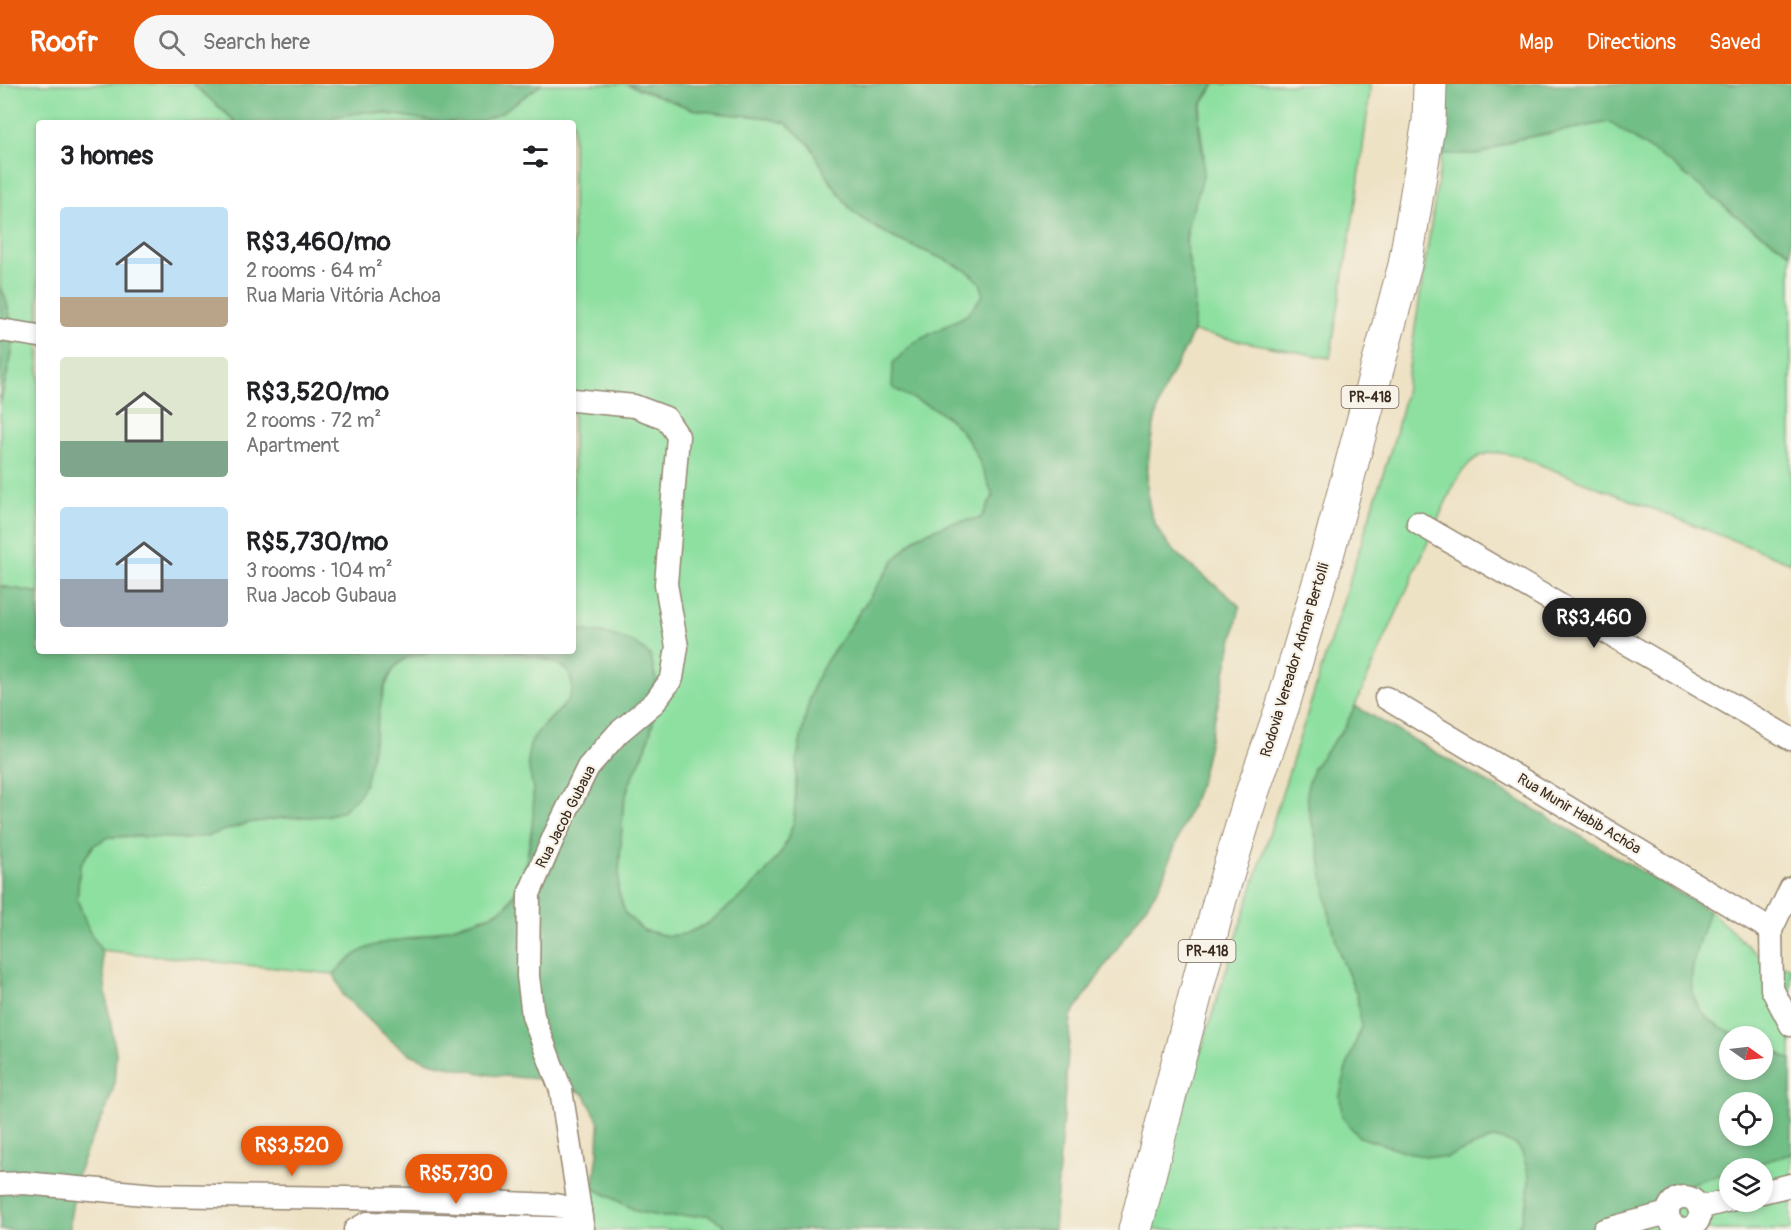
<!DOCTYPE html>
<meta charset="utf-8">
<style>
body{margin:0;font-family:Pangolin,sans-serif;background:#f6f6f6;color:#202124;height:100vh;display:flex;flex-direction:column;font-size:22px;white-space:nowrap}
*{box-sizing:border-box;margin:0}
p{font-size:20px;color:#757577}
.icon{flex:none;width:33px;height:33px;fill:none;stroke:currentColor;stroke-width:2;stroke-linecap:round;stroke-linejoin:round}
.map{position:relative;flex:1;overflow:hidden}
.side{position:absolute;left:36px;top:36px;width:540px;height:534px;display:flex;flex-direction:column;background:#fff;border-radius:6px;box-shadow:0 3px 9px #0003}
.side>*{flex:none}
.needle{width:39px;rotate:104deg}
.tools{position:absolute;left:1719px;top:942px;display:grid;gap:12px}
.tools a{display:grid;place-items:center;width:54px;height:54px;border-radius:50%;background:#fff;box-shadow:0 3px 9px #0003;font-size:30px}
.price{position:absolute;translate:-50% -51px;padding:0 14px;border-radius:21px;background:#ea580c;color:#fff;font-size:20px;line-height:39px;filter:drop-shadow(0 2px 3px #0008)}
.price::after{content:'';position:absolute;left:50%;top:36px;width:18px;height:14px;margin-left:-9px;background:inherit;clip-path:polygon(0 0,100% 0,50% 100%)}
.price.current{background:#222;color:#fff}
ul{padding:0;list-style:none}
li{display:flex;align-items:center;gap:18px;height:150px;padding:0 24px}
li span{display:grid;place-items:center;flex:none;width:168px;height:120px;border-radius:6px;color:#555}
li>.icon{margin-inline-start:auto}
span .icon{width:72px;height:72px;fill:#fffc;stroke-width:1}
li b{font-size:26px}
h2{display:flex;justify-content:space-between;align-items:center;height:72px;padding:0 24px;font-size:26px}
header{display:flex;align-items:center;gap:36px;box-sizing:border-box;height:84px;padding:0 30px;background:#ea580c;color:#fff}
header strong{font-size:28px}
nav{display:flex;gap:33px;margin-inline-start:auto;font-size:21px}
.search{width:420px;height:54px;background:#f6f6f6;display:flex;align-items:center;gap:15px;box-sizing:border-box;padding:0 21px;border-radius:33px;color:#757577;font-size:22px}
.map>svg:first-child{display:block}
.green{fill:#8ee0a1;stroke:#648560;stroke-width:1.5}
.forest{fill:#72be87;stroke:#567452;stroke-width:1.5;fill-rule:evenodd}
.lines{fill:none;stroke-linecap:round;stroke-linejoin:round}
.minor-casing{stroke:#948672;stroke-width:25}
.highway-casing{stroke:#948672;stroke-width:35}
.minor{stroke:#fff;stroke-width:22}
.highway{stroke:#fff;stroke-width:33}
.labels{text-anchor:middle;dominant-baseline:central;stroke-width:4.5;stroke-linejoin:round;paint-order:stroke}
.shield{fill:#f7f3e8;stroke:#73665b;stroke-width:1.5}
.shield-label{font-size:14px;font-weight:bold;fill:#3b2a1e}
.street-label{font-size:15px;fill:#3b2a1e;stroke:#f7f3e8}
</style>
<header>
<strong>Roofr</strong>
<div class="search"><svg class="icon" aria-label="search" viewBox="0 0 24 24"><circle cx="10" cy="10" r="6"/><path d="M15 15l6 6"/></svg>Search here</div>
<nav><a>Map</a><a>Directions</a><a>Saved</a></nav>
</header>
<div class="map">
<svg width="1791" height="1146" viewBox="0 0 1791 1146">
<rect width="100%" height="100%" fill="#f7f3e8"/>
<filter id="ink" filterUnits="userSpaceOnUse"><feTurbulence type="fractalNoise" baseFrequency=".0167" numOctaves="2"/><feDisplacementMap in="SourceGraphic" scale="12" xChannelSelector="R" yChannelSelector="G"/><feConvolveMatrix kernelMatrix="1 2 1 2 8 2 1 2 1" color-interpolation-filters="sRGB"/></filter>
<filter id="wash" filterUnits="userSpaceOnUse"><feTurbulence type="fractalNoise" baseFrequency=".008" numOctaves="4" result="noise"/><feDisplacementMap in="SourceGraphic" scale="24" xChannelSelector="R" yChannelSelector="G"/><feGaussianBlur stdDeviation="1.35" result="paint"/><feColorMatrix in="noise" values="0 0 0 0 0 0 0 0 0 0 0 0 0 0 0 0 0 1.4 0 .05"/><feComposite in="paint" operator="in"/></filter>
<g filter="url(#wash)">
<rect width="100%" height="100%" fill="#eee2c5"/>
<g class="green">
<path d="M0 0H193L237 39H39V509L0 502V320L12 269 14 249 5 212 0 204Z"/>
<path d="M542 0H627L692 25 717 29 762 33 786 39 810 61 830 97 852 127 873 142 896 155 946 176 969 188 981 200 983 211 967 231 913 259 892 302C906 313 923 318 938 327 969 345 981 379 993 412L981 434 951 439 918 452 896 474 826 578 814 600 807 625 797 675 794 738 783 766 767 787 748 807 707 840 685 850 668 852 643 846 625 829 618 806 623 723 628 703 646 664 653 638 657 600 650 571 633 558 607 550 573 545V39H467C497 34 518 17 542 0Z"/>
<path d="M1215 0H1371L1357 110 1330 274 1193 248 1194 203 1186 161 1188 136 1203 91 1204 71 1199 36 1203 18Z"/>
<path d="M365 28C396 30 426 37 456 39H316L339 32Z"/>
<path d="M1609 38 1672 80 1745 139 1791 169V479L1518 372C1510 371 1497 367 1489 369 1464 374 1454 401 1444 422L1355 622 1345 643 1313 684 1308 723 1318 762 1339 868 1357 911 1361 943 1345 988 1340 1012 1445 1074 1494 1054 1516 1060 1522 1068 1529 1091 1528 1116 1520 1140 1515 1146H1144L1396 349 1404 315 1442 70H1480L1514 56Z"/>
<path d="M434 567H503L537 572 558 580 569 589 573 604 568 618 542 642 533 703 534 729 526 779 518 803 506 822 491 831 426 851 370 863 344 879 334 890 101 866 89 847 77 815 80 781 94 761 108 753 207 752 248 739 282 734 371 675C376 647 380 586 407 573 414 569 426 569 434 567Z"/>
<path d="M1709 826 1751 865 1773 881 1791 883V976L1763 961 1762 952C1755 952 1746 954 1739 952 1704 944 1686 914 1692 879 1696 862 1703 844 1709 826Z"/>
<path d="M1791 1070V1146H1643C1644 1140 1644 1133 1647 1128 1661 1103 1704 1096 1729 1088L1730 1118H1762V1084H1742Z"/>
<path d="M593 1104 639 1128 664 1133 708 1131 724 1140 725 1146H566Z"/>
</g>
<g class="forest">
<path d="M193 0H542L501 29 481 37 467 39 432 37 385 29 365 28 339 32 316 39H237Z"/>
<path d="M627 0H1215C1211 6 1205 12 1202 19 1193 42 1207 67 1203 91 1199 115 1185 135 1186 161 1187 174 1192 188 1194 201 1195 212 1195 235 1193 246 1190 260 1173 285 1167 299 1153 331 1141 395 1151 429 1164 473 1211 492 1240 523L1200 699 1159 803 1071 932 1054 1146H725L723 1140 708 1131 664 1133 639 1128 593 1104 598 1070 599 1038 584 1010 563 1000 538 995 491 991 432 979 408 969 388 954 343 911 334 890C344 879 356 868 370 863 383 857 401 856 415 854 432 850 450 844 467 839 480 835 494 832 505 823 528 803 535 736 533 706 532 696 528 685 528 675 528 668 530 658 534 653 546 633 582 618 570 591 561 573 521 570 503 567H573V545L607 550 633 558 650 571 657 600 653 638 646 664 628 703 623 723 618 806 625 829 643 846 668 852 685 850 707 840 748 807 767 787 783 766 794 738 797 675 807 625 814 600 826 578 896 474 918 452 951 439 981 434 993 412C981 379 969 345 938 327 923 318 906 313 892 303L893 279 913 259 967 231 983 211 981 200 969 188 946 176 896 155 873 142 852 127 830 97 810 61 786 39 762 33 717 29 692 25Z"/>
<path d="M1444 0H1791V169L1745 139 1672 80 1609 38 1514 56 1480 70H1442Z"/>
<path d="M0 204 5 212 14 249 12 269 0 320Z"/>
<path d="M0 502 39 509V567H434L407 573 394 584 384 603 371 675 365 700 357 714 342 727 326 732 282 734 248 739 207 752 185 755 137 752 109 753 94 761 80 781 77 815 89 847 101 866 108 925 116 969 114 1002 106 1026 89 1060 78 1088 70 1135V1146H0Z"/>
<path d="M1355 622 1709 826C1691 884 1670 925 1740 952H1730V986H1762L1763 961 1791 976V1070L1742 1084H1730L1729 1088C1704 1096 1661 1103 1647 1128 1644 1133 1644 1140 1643 1146H1515L1520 1140 1528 1116 1529 1091 1522 1068 1516 1060 1494 1054 1445 1074 1417 1071 1359 1053 1342 1033 1340 1012 1345 988 1361 943 1357 911 1339 868 1329 829 1318 762 1308 723 1307 704 1313 684 1345 643ZM1730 1018H1762V1052H1730Z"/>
</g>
</g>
<g filter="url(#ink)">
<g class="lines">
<g class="minor-casing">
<g id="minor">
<path d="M0 246 39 252"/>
<path d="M573 316 634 322 666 334 678 352 666 500 677 563 672 594 655 618 618 649 588 683 555 750 529 810 528 892 533 932 561 1006 583 1146"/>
<path d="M1418 439 1791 655"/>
<path d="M1386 614 1771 846"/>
<path d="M1791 804 1771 846 1772 905 1791 941"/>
<path d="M0 1100 24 1099 155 1111 414 1115 555 1121 580 1126"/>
<path d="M1762 1108 1791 1101"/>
<circle cx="1684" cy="1129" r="16"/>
<path d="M1699 1124 1730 1116"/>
<path d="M355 1146 367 1139 583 1145"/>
<path d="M1604 1146 1668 1129"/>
</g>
</g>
<g class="highway-casing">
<path id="highway" d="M1135 1146 1220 815 1252 709 1283 621 1325 479 1405 181 1429 37 1430 0"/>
</g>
<use href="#minor" class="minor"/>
<use href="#highway" class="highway"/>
</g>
</g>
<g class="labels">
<g class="shield">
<rect x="1341.5" y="302" width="57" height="22" rx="4.5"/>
<rect x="1178.5" y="856" width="57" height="22" rx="4.5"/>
</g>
<g class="shield-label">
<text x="1370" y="313">PR-418</text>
<text x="1207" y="867">PR-418</text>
</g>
<g class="street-label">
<text transform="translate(1295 576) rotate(-73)">Rodovia Vereador Admar Bertolli</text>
<text transform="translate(1579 730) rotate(31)">Rua Munir Habib Achôa</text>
<text transform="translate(566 733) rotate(-63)">Rua Jacob Gubaua</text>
</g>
</g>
</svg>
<div class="tools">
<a><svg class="needle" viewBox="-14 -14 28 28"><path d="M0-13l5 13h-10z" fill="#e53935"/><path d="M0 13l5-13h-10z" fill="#757577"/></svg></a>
<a><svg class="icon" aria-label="locate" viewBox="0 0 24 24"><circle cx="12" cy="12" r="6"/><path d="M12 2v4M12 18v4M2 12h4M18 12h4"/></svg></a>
<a><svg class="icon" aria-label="layers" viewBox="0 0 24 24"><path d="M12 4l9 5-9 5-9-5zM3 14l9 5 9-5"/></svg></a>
</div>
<b class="price current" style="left:1594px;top:565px">R$3,460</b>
<b class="price" style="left:292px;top:1093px">R$3,520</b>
<b class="price" style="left:456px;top:1121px">R$5,730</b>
<section class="side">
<h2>3 homes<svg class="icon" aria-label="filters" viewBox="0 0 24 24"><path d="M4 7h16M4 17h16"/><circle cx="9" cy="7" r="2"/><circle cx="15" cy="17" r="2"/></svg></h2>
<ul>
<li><span style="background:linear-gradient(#bfe0f5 75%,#b9a48a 0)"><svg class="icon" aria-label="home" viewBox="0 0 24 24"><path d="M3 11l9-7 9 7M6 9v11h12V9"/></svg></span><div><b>R$3,460/mo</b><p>2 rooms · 64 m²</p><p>Rua Maria Vitória Achoa</p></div></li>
<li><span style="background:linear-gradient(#dfe7d0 70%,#7fa58c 0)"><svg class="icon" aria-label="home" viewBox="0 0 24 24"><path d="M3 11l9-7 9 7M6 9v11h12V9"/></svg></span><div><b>R$3,520/mo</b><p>2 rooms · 72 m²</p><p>Apartment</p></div></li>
<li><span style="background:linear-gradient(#bfe0f5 60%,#9aa5b1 0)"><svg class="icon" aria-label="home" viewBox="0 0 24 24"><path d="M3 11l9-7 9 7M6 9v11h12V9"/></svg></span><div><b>R$5,730/mo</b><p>3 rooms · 104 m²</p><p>Rua Jacob Gubaua</p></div></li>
</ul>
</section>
</div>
